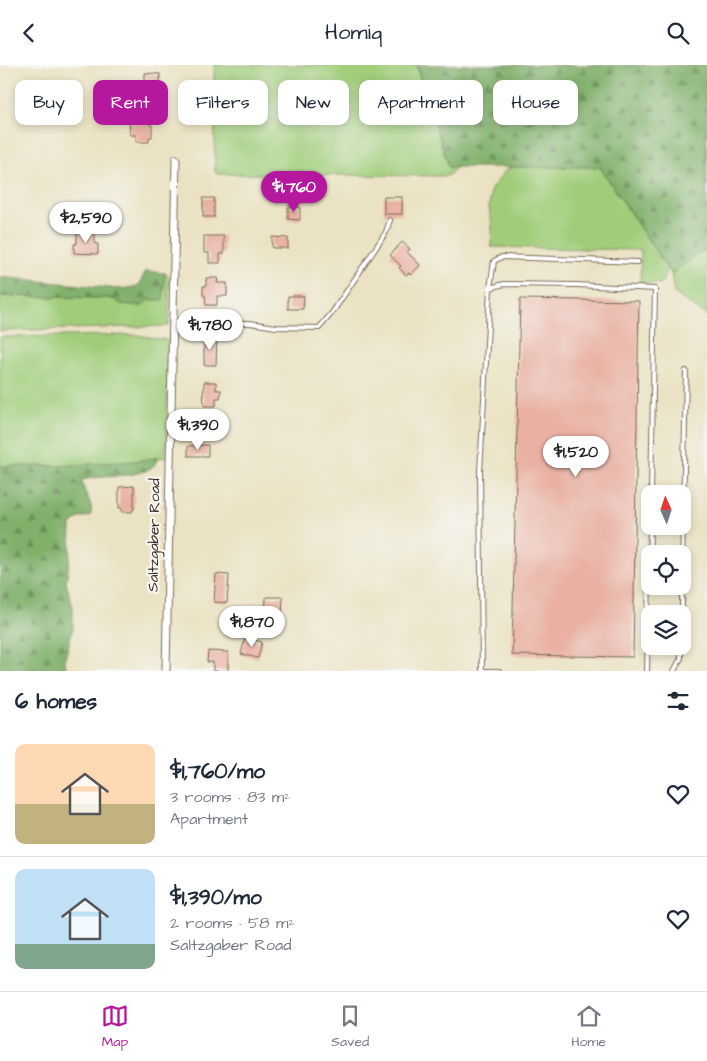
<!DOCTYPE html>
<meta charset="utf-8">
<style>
body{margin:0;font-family:"Architects Daughter",sans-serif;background:#f2f2f3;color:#1f2937;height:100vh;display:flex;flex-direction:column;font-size:19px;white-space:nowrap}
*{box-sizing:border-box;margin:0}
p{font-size:16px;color:#747a83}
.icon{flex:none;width:28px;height:28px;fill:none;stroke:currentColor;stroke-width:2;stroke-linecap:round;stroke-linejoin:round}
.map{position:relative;height:606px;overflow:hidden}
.sheet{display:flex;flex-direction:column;background:#fff;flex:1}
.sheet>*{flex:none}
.hud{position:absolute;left:15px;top:15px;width:678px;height:45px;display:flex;gap:10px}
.needle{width:32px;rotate:357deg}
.buttons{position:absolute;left:641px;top:420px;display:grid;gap:10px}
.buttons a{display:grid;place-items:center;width:50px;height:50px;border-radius:10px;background:#fff;box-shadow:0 2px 8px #0003;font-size:25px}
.price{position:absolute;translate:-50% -42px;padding:0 11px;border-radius:18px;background:#fff;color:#222;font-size:16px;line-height:32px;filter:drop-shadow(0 1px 2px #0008)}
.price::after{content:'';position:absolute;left:50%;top:30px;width:15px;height:11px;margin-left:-8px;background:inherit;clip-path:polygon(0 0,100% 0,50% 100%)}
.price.selected{background:#b5179e;color:#fff}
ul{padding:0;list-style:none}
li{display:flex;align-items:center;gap:15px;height:125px;padding:0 15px}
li+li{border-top:1px solid #e0e1e3}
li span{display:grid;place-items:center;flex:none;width:140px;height:100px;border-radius:10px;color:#555}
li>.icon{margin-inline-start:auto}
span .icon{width:60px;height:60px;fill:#fffc;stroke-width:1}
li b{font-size:21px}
h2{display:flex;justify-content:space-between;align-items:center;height:60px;padding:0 15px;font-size:21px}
.chip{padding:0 18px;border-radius:10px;background:#fff;box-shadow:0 2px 8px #0003;font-size:18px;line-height:45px}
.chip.selected{background:#b5179e;color:#fff}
header{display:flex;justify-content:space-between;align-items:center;height:65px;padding:0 15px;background:#fff;font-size:22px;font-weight:600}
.tab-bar{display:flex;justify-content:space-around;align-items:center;height:70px;border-top:1px solid #e0e1e3;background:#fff;font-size:14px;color:#747a83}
.tab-bar a{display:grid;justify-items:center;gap:2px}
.tab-bar .selected{color:#b5179e}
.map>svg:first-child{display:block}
.grass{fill:#a1cd7a;stroke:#6e7c4c}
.forest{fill:url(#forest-firs);stroke:#5e6d44}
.building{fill:#e9b0a3}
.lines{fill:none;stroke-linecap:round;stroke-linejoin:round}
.lane-casing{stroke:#786a57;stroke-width:6}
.street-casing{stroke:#786a57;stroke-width:9}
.lane{stroke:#fff;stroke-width:4}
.street{stroke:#fff;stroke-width:7}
.labels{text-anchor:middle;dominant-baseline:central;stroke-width:4.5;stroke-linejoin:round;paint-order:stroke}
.street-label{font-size:15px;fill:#3b2a1e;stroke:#f6f6f2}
</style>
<header><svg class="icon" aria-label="back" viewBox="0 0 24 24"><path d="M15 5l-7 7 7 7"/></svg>Homiq<svg class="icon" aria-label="search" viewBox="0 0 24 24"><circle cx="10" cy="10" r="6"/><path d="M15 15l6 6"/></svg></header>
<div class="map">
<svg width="707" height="606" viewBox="0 0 707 606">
<defs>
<pattern id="forest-firs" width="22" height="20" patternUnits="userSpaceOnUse" patternTransform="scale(1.25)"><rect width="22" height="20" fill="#80b06a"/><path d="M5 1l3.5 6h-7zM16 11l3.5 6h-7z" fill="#6a8f57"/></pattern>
</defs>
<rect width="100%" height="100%" fill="#f6f6f2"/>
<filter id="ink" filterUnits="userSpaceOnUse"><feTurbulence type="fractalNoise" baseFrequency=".02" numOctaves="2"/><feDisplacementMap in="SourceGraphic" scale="10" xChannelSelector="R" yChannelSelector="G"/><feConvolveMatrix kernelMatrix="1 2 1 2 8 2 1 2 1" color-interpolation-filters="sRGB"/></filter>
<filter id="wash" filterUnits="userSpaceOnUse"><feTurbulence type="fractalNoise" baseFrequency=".0096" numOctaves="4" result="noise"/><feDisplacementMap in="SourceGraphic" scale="20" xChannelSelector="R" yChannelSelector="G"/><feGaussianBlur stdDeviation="1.12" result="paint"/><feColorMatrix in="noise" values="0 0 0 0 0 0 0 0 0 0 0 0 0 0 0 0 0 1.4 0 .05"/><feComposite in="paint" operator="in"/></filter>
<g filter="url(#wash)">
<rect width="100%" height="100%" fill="#eae2c2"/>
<g class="grass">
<path d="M214 0H416L449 102H457L448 111 217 109 215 107Z"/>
<path d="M512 102H600L667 204 664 215 660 219 640 218 641 185 491 182 492 160 489 143 491 124 505 106Z"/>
<path d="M707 184V251L674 228 671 209 697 189Z"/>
<path d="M165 208 169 211V259L166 261 0 266V231L105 233C118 234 129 241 142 241L148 235H154L164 223Z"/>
<path d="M137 270 167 275 168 278 166 392 136 396 54 401H0V272Z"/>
</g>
<g class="forest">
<path d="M416 0H707V184L697 189 671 209 600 102H449Z"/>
<path d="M145 206 165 208 163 235H148L142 241 121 239 114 234 105 233 0 231V212L119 224 135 222 140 219Z"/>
<path d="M159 392C153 416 101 409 82 415 82 428 96 438 90 451L79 453 71 460 70 490 66 518 73 542V563L65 593 66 606H0V401H54L136 396Z"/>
</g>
<g id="blocks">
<g class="building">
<path d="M145 8 160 9V19L145 18Z"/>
<path d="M128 41H150V60H152V72H149V77H136V70H130Z"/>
<rect x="384" y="132" width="18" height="17"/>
<rect x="203" y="133" width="11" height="19"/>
<path d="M288 142H300V155L288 154Z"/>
<path d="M77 167 95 168V179H98V189L74 188V179H77Z"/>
<path d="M204 171H224V189H220V198H209V188H204Z"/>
<path d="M272 172 288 173V183H272Z"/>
<path d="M402 177 410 184 407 187 420 200 411 210 409 208 406 210 399 203 401 201 390 190Z"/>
<path d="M206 213H218L217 218H227V231H217V240H206L205 230H203V221H206Z"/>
<path d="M288 231H304L303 244H288Z"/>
<path d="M520 234 639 236 633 592 512 590Z"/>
<path d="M204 272H217L216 300H204Z"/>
<path d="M204 317H216V325H221L220 333H216V341H204L203 326H204Z"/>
<path d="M208 380V391H188V381Z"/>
<path d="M134 421V444H133L132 447H122V443H119V422Z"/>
<path d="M216 509 229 510 227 538 214 537Z"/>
<path d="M266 532H283L282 552H265Z"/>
<path d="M245 573 262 577 258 593 241 589Z"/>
<path d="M208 586 228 587V606H213V597H207Z"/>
</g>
</g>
</g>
<g filter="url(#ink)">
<use href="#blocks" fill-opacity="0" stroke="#786a57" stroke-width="1"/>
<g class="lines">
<g class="lane-casing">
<g id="lane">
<path d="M490 223 494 196 502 192 638 197"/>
<path d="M172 258H250L276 262 319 263 332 248 379 178 386 167 390 155"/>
<path d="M682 505 686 306"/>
<path d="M682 549V521"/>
<path d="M499 606H482L480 407 490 223 504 219 576 220 655 224 651 429"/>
<path d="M647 606 650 461"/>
<path d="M674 606 681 593V581"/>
</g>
</g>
<g class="street-casing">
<path id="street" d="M166 606 176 94"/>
</g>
<use href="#lane" class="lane"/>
<use href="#street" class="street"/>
</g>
</g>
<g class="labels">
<g class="street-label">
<text transform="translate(154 470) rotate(-89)">Saltzgaber Road</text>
</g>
</g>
</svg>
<div class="buttons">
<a><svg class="needle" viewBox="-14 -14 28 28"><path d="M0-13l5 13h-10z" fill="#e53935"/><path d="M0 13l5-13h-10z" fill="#747a83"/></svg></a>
<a><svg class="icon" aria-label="locate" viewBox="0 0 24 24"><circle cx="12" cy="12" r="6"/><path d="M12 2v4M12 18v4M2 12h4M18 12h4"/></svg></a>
<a><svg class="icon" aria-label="layers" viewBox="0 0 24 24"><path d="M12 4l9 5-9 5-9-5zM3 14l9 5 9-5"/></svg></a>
</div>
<b class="price selected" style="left:294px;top:148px">$1,760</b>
<b class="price" style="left:86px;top:179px">$2,590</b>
<b class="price" style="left:210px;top:286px">$1,780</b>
<b class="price" style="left:198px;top:386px">$1,390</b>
<b class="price" style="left:576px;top:413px">$1,520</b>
<b class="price" style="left:252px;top:583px">$1,870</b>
<div class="hud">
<a class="chip">Buy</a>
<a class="chip selected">Rent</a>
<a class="chip">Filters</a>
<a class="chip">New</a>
<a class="chip">Apartment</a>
<a class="chip">House</a>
</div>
</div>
<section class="sheet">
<h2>6 homes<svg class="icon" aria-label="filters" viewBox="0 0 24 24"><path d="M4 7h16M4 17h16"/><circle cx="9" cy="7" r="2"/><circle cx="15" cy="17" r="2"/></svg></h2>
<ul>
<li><span style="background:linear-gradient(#ffd9b3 60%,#c2b280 0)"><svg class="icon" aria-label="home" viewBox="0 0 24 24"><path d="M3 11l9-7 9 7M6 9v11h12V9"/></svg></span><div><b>$1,760/mo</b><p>3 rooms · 83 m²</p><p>Apartment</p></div><svg class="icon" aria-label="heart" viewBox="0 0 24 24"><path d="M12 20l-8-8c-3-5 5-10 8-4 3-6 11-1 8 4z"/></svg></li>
<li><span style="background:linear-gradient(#bfe0f5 75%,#7fa58c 0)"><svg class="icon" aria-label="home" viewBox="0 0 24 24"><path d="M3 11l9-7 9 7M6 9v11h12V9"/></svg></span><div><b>$1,390/mo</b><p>2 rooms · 58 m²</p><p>Saltzgaber Road</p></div><svg class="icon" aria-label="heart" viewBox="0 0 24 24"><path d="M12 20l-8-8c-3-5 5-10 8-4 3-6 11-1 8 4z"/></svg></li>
</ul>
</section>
<nav class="tab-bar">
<a class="selected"><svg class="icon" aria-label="map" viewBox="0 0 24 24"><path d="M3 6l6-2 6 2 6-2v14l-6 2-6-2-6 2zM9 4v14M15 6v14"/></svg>Map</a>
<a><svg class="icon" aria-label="saved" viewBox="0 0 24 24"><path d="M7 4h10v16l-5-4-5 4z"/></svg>Saved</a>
<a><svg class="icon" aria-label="home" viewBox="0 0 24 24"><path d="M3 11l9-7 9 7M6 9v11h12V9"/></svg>Home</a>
</nav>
